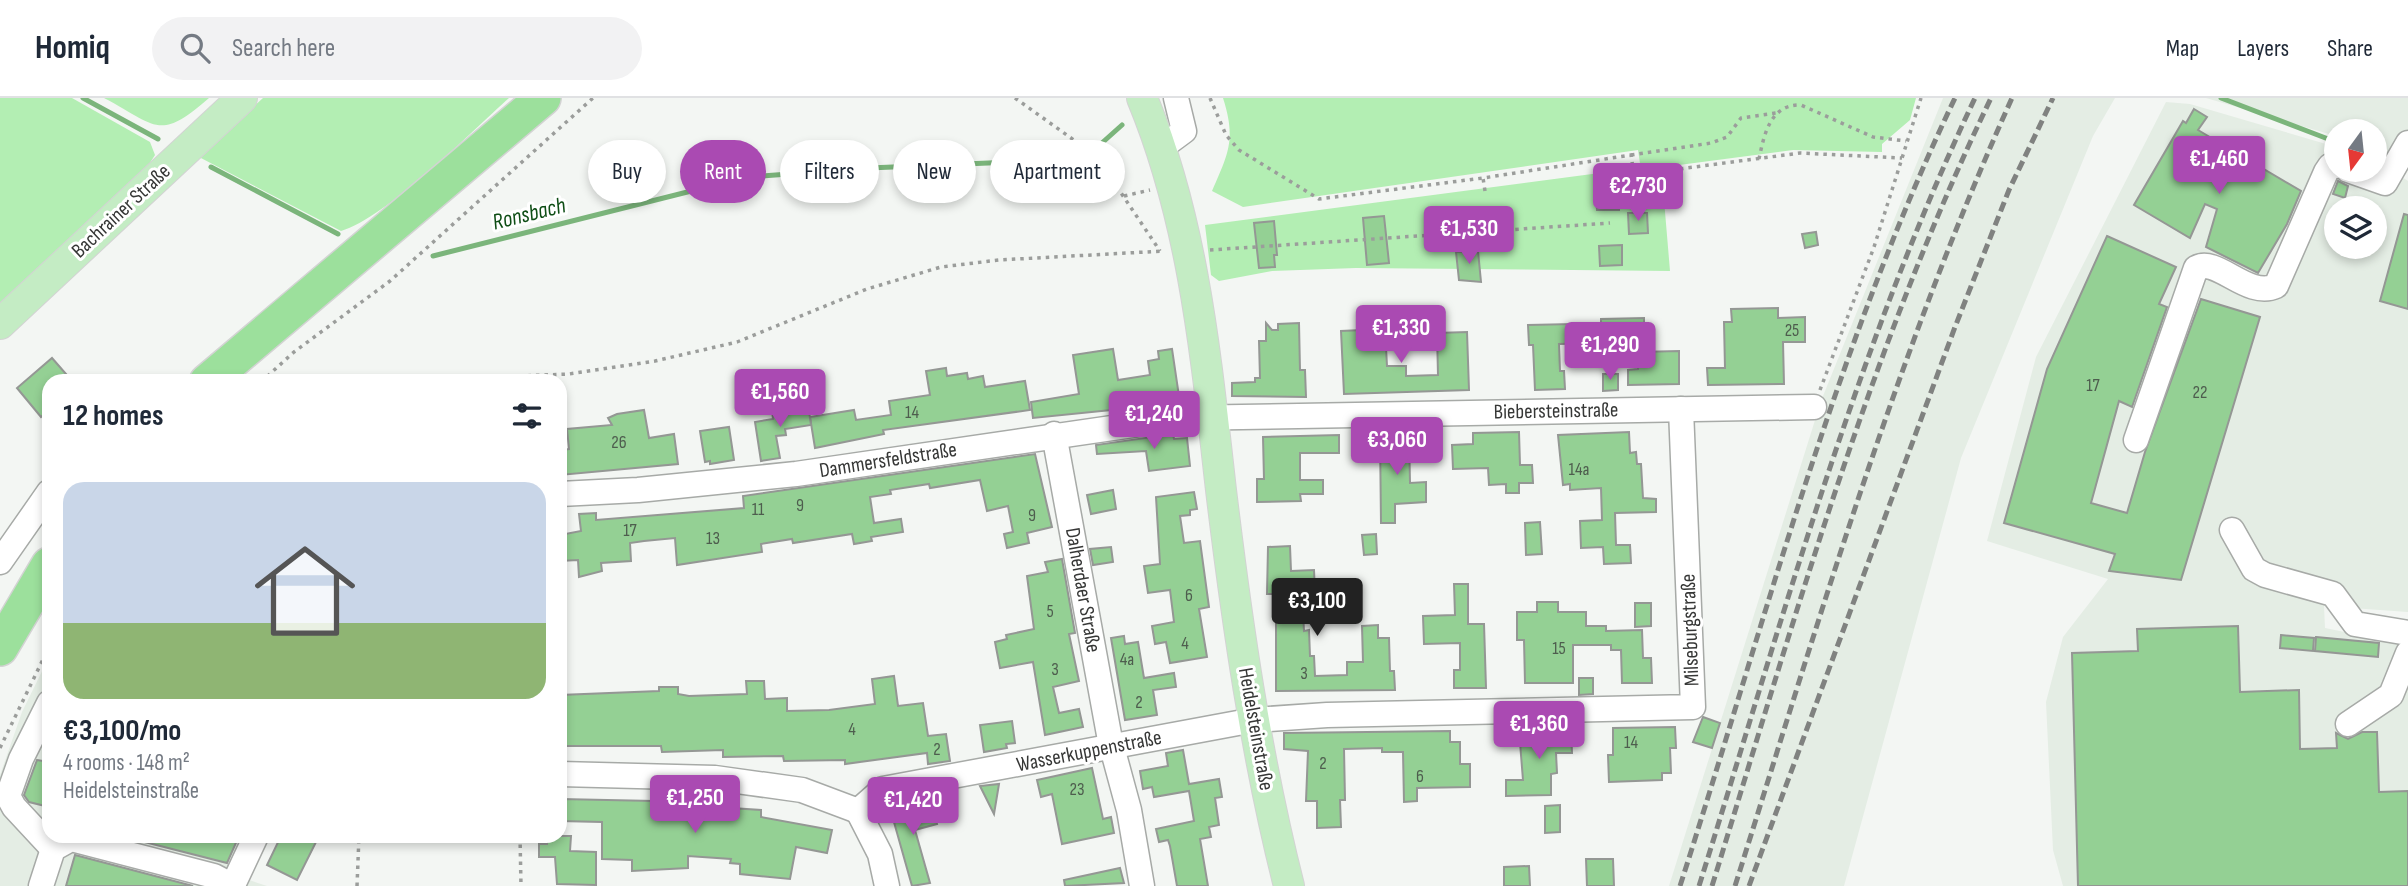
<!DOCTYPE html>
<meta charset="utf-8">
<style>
body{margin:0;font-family:"Sofia Sans Condensed",sans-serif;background:#f2f2f3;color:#1f2937;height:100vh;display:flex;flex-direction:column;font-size:26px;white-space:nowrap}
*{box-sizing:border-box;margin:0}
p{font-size:23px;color:#747a83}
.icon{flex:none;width:38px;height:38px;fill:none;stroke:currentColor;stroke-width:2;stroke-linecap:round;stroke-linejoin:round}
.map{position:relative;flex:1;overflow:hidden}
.drawer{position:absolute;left:42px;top:276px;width:525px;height:469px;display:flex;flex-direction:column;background:#fff;border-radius:21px;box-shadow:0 4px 10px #0003}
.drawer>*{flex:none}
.hud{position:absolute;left:588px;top:42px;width:665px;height:63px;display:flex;gap:14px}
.needle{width:46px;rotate:195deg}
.fabs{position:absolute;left:2324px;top:21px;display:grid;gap:14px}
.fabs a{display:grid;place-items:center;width:63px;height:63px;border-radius:50%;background:#fff;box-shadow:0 4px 10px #0003;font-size:35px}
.price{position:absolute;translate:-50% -60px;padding:0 16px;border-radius:7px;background:#aa4ab2;color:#fff;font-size:23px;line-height:46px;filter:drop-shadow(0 2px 4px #0008)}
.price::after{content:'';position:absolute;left:50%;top:42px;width:21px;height:16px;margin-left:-10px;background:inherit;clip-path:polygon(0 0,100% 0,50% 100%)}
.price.current{background:#222;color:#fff}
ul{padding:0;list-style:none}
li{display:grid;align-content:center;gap:14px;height:371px;padding:0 21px}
li span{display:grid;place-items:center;height:217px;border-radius:21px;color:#555}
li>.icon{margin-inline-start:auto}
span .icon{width:126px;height:126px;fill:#fffc;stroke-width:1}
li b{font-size:30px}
h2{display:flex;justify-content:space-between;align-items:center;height:84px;padding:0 21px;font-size:30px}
.chip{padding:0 24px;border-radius:32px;background:#fff;box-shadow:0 4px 10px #0003;font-size:24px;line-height:63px}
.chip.current{background:#aa4ab2;color:#fff}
header{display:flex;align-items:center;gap:42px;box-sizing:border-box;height:98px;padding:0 35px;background:#fff;border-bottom:2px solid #e0e1e3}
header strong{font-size:33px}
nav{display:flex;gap:38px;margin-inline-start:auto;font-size:24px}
.search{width:490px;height:63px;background:#f2f2f3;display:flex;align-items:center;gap:18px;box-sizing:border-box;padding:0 24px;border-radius:38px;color:#747a83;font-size:26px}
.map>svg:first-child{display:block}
.built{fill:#e4ede4;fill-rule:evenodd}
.green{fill:#b3eeb3}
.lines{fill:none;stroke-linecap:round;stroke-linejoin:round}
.stream{stroke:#7bb57b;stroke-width:5}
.building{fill:#94d094;stroke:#949794;stroke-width:2}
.minor-casing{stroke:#a7aaa7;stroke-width:27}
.major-casing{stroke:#d3d3d3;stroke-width:32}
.highway-casing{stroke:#d3d3d3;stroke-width:38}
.path{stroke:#9b9d9b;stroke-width:3.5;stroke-dasharray:3.5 5;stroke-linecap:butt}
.minor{stroke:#fff;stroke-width:24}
.major{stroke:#c4ecc4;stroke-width:30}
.highway{stroke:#9ce09c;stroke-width:35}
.rail{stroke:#808280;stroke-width:5;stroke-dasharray:10 5;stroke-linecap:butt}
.labels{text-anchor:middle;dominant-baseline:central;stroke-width:6;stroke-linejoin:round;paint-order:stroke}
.number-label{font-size:18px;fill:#4e5d4e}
.street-label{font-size:21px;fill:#363736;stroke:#fff}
.water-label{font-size:23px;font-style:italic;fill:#0f4e16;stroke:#fff}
</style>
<header>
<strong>Homiq</strong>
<div class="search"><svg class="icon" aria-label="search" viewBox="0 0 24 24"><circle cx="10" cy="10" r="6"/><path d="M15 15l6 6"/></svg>Search here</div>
<nav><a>Map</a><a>Layers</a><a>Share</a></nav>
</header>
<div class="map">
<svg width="2408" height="788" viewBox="0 0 2408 788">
<rect width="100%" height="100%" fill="#f3f6f3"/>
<g class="built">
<path d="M1943 0H2115L2093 38 1961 360 1844 788H1669L1821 303Z"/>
<path d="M2206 0H2408V71L2375 51V33H2336V38Z"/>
<path d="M2166 4 2190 6 2336 49V72H2375V62L2408 83V514L2324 508 2325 530 2408 547V788H2063L2053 752 2046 604 2063 539 2108 481 1987 443 2036 259ZM2336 110H2375V149H2336Z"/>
<path d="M49 559V738L267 739 246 781 267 788H0V677L22 614Z"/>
</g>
<g class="green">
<path d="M0 0H72L150 44 155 57 146 71 0 213Z"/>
<path d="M104 0H209C159 44 157 28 104 0Z"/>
<path d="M263 0H509C471 34 386 120 341 133L199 59Z"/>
<path d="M1223 0H1916L1910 22 1882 46V54L1793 52 1641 72 1638 52 1243 109 1212 93C1229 54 1236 41 1223 0Z"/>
<path d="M1630 71 1632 81 1662 78 1670 173 1356 170 1272 173 1219 183 1211 177 1205 127Z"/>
</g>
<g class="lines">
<g class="stream">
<path d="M83 0 158 41"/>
<path d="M2221 0 2336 44"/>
<path d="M2375 59 2388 65"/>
<path d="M211 69 338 136"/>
<path d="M433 158 747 79 869 70 1084 61 1122 27"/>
</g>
</g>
<g class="building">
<path d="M2194 11 2207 19 2198 32 2301 93 2287 126 2258 175 2206 149 2217 111 2205 106 2190 140 2134 107 2183 23 2186 25Z"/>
<path d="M2338 83 2348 88 2345 100 2333 96Z"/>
<path d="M1619 98V112H1597L1596 99Z"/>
<path d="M1628 115H1647L1648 135 1629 136Z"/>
<path d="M2404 116 2408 117V211L2380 203Z"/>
<path d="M1384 118 1389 165 1367 167 1363 120Z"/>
<path d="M1274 123 1277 157H1274L1275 169 1259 170 1254 125Z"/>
<path d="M1816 134 1818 147 1805 150 1802 136Z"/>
<path d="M2107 138 2176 169 2159 206 2167 209 2132 309 2119 303 2091 405 2127 415 2145 354 2201 201 2260 219 2181 482 2109 473 2115 456 2004 425 2047 271Z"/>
<path d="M1622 147V167L1600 168 1599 148Z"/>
<path d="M1478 153 1481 184 1459 182 1456 154Z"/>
<path d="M1778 210V220L1805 219V244H1783L1784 286 1708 287 1707 270H1725L1724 224H1732L1731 211Z"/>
<path d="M1644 220V244L1559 246 1560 273H1564L1565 291 1535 292 1533 247H1529L1528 227 1573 226V230H1601V221Z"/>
<path d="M1266 225 1272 232H1278V226L1299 225 1300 272H1305L1306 299 1232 298V285L1255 284V280H1260L1259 243H1266Z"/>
<path d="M1385 231 1387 268H1406V278L1438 277 1437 235 1467 234 1469 292 1344 296 1341 233Z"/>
<path d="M1113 251 1118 282 1150 277 1148 263 1159 261 1158 253 1172 251 1180 305 1033 320 1031 304 1079 296 1073 257Z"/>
<path d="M1679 253V286L1628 287V272L1638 271V254Z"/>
<path d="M52 260 73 284H49V312L41 319 17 290Z"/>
<path d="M946 270 947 278 967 275 968 281 983 278 985 289 1025 283 1030 312 883 332 884 336 815 350 810 319 854 312 856 322 891 317 889 303 930 297 926 273Z"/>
<path d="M1603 276H1618V292L1603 293Z"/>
<path d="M808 306 811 327 785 331 786 337 776 338 780 360 761 363 755 324 773 321 772 312Z"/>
<path d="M644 312 649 340 674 336 678 366 560 377V352L569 351 567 331 612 327 608 320 617 316Z"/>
<path d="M729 329 734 362 710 366V363L705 364 700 333Z"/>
<path d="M1519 334 1520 367H1532L1533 385H1519V395H1506V386L1489 387 1488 370 1453 371 1452 347 1473 346V335Z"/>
<path d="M1629 334 1630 355 1636 354 1637 366H1641L1643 400 1656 401V414L1615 415 1616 447H1630L1631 465 1604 466 1603 449 1581 450 1580 423 1602 422 1601 390 1570 392V386L1563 387 1558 337Z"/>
<path d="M1173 336 1174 341 1187 340 1190 368 1149 373 1146 353 1097 356 1096 347Z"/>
<path d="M1339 337V355H1300V382H1323V396H1300L1301 403 1257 404V381H1264L1263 339Z"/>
<path d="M1380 337H1409L1410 385 1426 384V404L1395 406V425H1381Z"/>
<path d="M1035 356 1052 429 1027 435 1029 445 1007 450 1004 436 1013 434 1008 408 987 413 980 382 930 390 929 386 890 392 891 396 870 399 874 425 901 421 903 434 871 439 872 443 854 446 852 436 793 445 792 441 761 446 762 454 677 467 675 440 644 443 630 445 631 463 601 465 602 473 579 479 578 462 560 463V437L581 433 579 416 596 415V422L744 410 743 398Z"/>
<path d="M1113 392 1116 411 1091 416 1087 397Z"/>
<path d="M1194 394 1197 411 1190 412V417L1180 418 1184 445 1200 443 1209 509 1199 511 1207 559 1170 565 1166 544 1155 546 1152 528 1174 524 1170 492 1148 495 1144 468 1160 466 1156 399Z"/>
<path d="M1540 424 1542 456 1526 457 1525 425Z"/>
<path d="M1376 436 1377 456 1364 457 1362 437Z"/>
<path d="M1290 448 1291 473 1314 472 1315 495H1302L1304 533 1309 532 1310 558H1314L1315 578 1347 577V564H1363L1362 528 1378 527V540H1389L1390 573H1394L1395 592 1276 593V496H1267L1268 449Z"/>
<path d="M1111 449 1113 464 1093 467 1090 451Z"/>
<path d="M1062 461 1075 535 1069 536 1079 583 1053 589 1059 615 1079 611 1083 629 1045 637 1033 564 1000 570 995 544 1007 541 1006 537 1034 531 1027 478 1048 474 1045 464Z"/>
<path d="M1454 486H1468V526H1484L1486 590H1454V572H1460V545L1424 546 1423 518 1455 517Z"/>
<path d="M1537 504H1558V514H1586V528H1606V533L1642 532 1643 560H1651L1652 585H1622L1621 552H1611V547H1573V585H1525L1524 542H1517V514H1537Z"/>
<path d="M1635 505H1651V528L1635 529Z"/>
<path d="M2238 528 2240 594 2299 592 2300 651 2337 650 2336 635 2348 641 2362 634H2377L2379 694 2408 693V788H2078L2072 555 2138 553 2137 531Z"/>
<path d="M2281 537 2314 540 2313 553 2280 550Z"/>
<path d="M1124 538 1125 546 1138 544 1144 580 1174 575 1176 589 1153 592 1157 617 1125 622 1111 540Z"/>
<path d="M2316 539 2379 545 2378 559 2315 553Z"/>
<path d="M894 578 898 608 923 605 928 638 946 636 950 663 928 666 927 655 845 666V662L784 663 783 658 723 659V652L662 654 661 648H560V597L659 593V589H678V596L689 598 747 596 746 583H764L765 601 787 600V613L829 612 875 606 872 581Z"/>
<path d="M1579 580H1593V596L1579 597Z"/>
<path d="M1703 619 1720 625 1712 650 1693 644Z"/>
<path d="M1012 623 1015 645 1006 646 1007 650 984 654 980 627Z"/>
<path d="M1675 629 1676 650H1670L1671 675H1662V682L1609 684 1608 657H1613V630Z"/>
<path d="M1571 631 1572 655H1556L1557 675 1551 676V697L1506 698V682H1523L1519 632Z"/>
<path d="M1450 633V644H1460V666H1470V689L1417 690V703L1404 704 1403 654H1382V650L1344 651 1345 702H1340L1341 729 1317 730V703H1306L1308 653 1284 651V635Z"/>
<path d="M1183 652 1189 686 1219 681 1222 699 1215 700 1219 727 1209 729 1211 739 1200 741 1208 788H1177L1170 748 1168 742 1159 744 1156 731 1194 723 1189 693 1154 699 1152 689 1143 691 1140 673 1168 668 1166 655Z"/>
<path d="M37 662 49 664V709L29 704 24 697Z"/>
<path d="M1092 670 1103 721 1111 719 1114 735 1062 746 1052 696 1041 699 1037 682Z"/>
<path d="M999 686 994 716 980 688Z"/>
<path d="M560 701 701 704V708L761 712V719L832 732 827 755 796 749 790 781 740 776V766L730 765 731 761 688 758V770L632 773V762L602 761V724L560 723Z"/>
<path d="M919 702 921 708 931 705 937 726 915 732 930 785 912 788 890 710Z"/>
<path d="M1560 707V734L1545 735V708Z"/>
<path d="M121 738H239L227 765Z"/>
<path d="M281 738H319L297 782 267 767Z"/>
<path d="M547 738H571L570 753 596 754V787L557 786 555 759H539V746H547Z"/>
<path d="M75 757 193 788H66Z"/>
<path d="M1586 761H1613L1614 788H1587Z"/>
<path d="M1529 768 1530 788H1504V769Z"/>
<path d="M1120 770 1124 785 1065 788 1064 782Z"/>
</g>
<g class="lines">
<g class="minor-casing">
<g id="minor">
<path d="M1161 50 1184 33 1176 0"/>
<path d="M2348 72 2385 85 2408 45"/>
<path d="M1054 336 1110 642 1129 712 1142 788"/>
<path d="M2136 342 2196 170C2217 158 2247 201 2276 188L2326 74 2330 68H2336"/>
<path d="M560 396 638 392 796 376 1181 320 1814 309"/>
<path d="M2232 432 2254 471 2265 477 2333 496 2355 526 2408 535"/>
<path d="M0 464 49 394"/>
<path d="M49 605 21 661 8 698 14 709 53 751"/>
<path d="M2348 626 2391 597 2408 555"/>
<path d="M560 676 715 680 802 692 858 713"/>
<path d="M858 713 883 691 1254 622 1327 617 1693 609 1681 311"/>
<path d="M858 713 880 756 887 788"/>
<path d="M233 787 256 738"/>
<path d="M41 788 53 751 71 741 214 778 233 788"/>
</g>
</g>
<g class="major-casing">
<g id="major">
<path d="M1142 0C1194 125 1206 260 1221 392 1237 525 1256 658 1289 788"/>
<path d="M0 226 242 0"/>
</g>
</g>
<g class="highway-casing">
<g id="highway">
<path d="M207 284 543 0"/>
<path d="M0 550 49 467"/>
</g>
</g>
<g class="path">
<path d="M1015 0 1085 50 1109 77 1160 153"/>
<path d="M1210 0 1226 37 1239 52 1319 101 1483 80"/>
<path d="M1631 57 1711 45 1727 39 1741 20 1776 15"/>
<path d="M1759 61C1764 37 1770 6 1801 7L1873 39 1906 43"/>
<path d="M1485 93 1483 80 1631 57 1634 77 1800 55 1902 60"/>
<path d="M1124 98 1150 92"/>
<path d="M1210 152 1610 125"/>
<path d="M519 278 569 276 655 263 737 244 867 191 941 169 999 162 1164 153"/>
<path d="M261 284 294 254 390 183 593 0"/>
<path d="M1820 292 1874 149 1921 0"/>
<path d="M0 650 49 549"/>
<path d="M520 738 521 788"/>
<path d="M357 788 359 738"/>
</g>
<use href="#minor" class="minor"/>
<use href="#major" class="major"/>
<use href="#highway" class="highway"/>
<g class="rail">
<path d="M1680 788C1765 524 1835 251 1955 0"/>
<path d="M1699 788C1782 524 1856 251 1975 0"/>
<path d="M1712 788C1794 523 1870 251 1991 0"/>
<path d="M1735 788C1819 522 1897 255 2012 0"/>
<path d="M1749 788 1955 229 2009 92 2053 0"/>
</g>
</g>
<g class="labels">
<g class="number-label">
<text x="1792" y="232">25</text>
<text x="2093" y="287">17</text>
<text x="2200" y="294">22</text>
<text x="912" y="314">14</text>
<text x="619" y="344">26</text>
<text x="1579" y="371">14a</text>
<text x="800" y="407">9</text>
<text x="758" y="411">11</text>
<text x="1032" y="417">9</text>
<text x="630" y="432">17</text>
<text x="713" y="440">13</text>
<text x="1189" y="497">6</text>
<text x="1050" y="513">5</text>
<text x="1185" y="545">4</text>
<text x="1559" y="550">15</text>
<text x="1127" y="561">4a</text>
<text x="1055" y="571">3</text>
<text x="1304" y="575">3</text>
<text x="1139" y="604">2</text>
<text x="852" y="631">4</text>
<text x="1631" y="644">14</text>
<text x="937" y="651">2</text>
<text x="1323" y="665">2</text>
<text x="1420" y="678">6</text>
<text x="1077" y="691">23</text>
</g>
<g class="street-label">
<text transform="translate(121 113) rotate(-43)">Bachrainer Straße</text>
<text transform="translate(1556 313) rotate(-1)">Biebersteinstraße</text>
<text transform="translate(888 362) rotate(-9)">Dammersfeldstraße</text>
<text transform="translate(1083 492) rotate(80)">Dalherdaer Straße</text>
<text transform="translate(1690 532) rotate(-92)">Milseburgstraße</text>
<text transform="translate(1256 631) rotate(80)">Heidelsteinstraße</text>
<text transform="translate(1089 653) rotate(-11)">Wasserkuppenstraße</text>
</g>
<g class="water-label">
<text transform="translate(529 116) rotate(-14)">Ronsbach</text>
</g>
</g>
</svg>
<div class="fabs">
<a><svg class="needle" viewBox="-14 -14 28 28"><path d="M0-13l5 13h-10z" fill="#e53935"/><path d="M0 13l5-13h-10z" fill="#747a83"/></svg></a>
<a><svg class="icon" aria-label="layers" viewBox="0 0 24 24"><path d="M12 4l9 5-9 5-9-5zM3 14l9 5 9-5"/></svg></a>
</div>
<b class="price" style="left:2219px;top:98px">€1,460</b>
<b class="price" style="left:1638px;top:125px">€2,730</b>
<b class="price" style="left:1469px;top:168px">€1,530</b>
<b class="price" style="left:1401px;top:267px">€1,330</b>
<b class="price" style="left:1610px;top:284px">€1,290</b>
<b class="price" style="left:780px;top:331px">€1,560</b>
<b class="price" style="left:1154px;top:353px">€1,240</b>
<b class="price" style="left:1397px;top:379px">€3,060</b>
<b class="price current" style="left:1317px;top:540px">€3,100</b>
<b class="price" style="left:1539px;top:663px">€1,360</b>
<b class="price" style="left:695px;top:737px">€1,250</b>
<b class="price" style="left:913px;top:739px">€1,420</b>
<div class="hud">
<a class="chip">Buy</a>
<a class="chip current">Rent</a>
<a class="chip">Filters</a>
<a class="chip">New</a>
<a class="chip">Apartment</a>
</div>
<section class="drawer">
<h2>12 homes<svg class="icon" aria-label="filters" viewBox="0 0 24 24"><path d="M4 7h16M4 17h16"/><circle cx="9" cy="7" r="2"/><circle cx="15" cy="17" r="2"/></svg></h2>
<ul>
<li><span style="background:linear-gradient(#c9d6e8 65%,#8fb573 0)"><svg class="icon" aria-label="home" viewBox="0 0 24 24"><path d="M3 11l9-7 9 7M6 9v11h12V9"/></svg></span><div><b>€3,100/mo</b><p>4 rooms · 148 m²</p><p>Heidelsteinstraße</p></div></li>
</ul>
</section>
</div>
